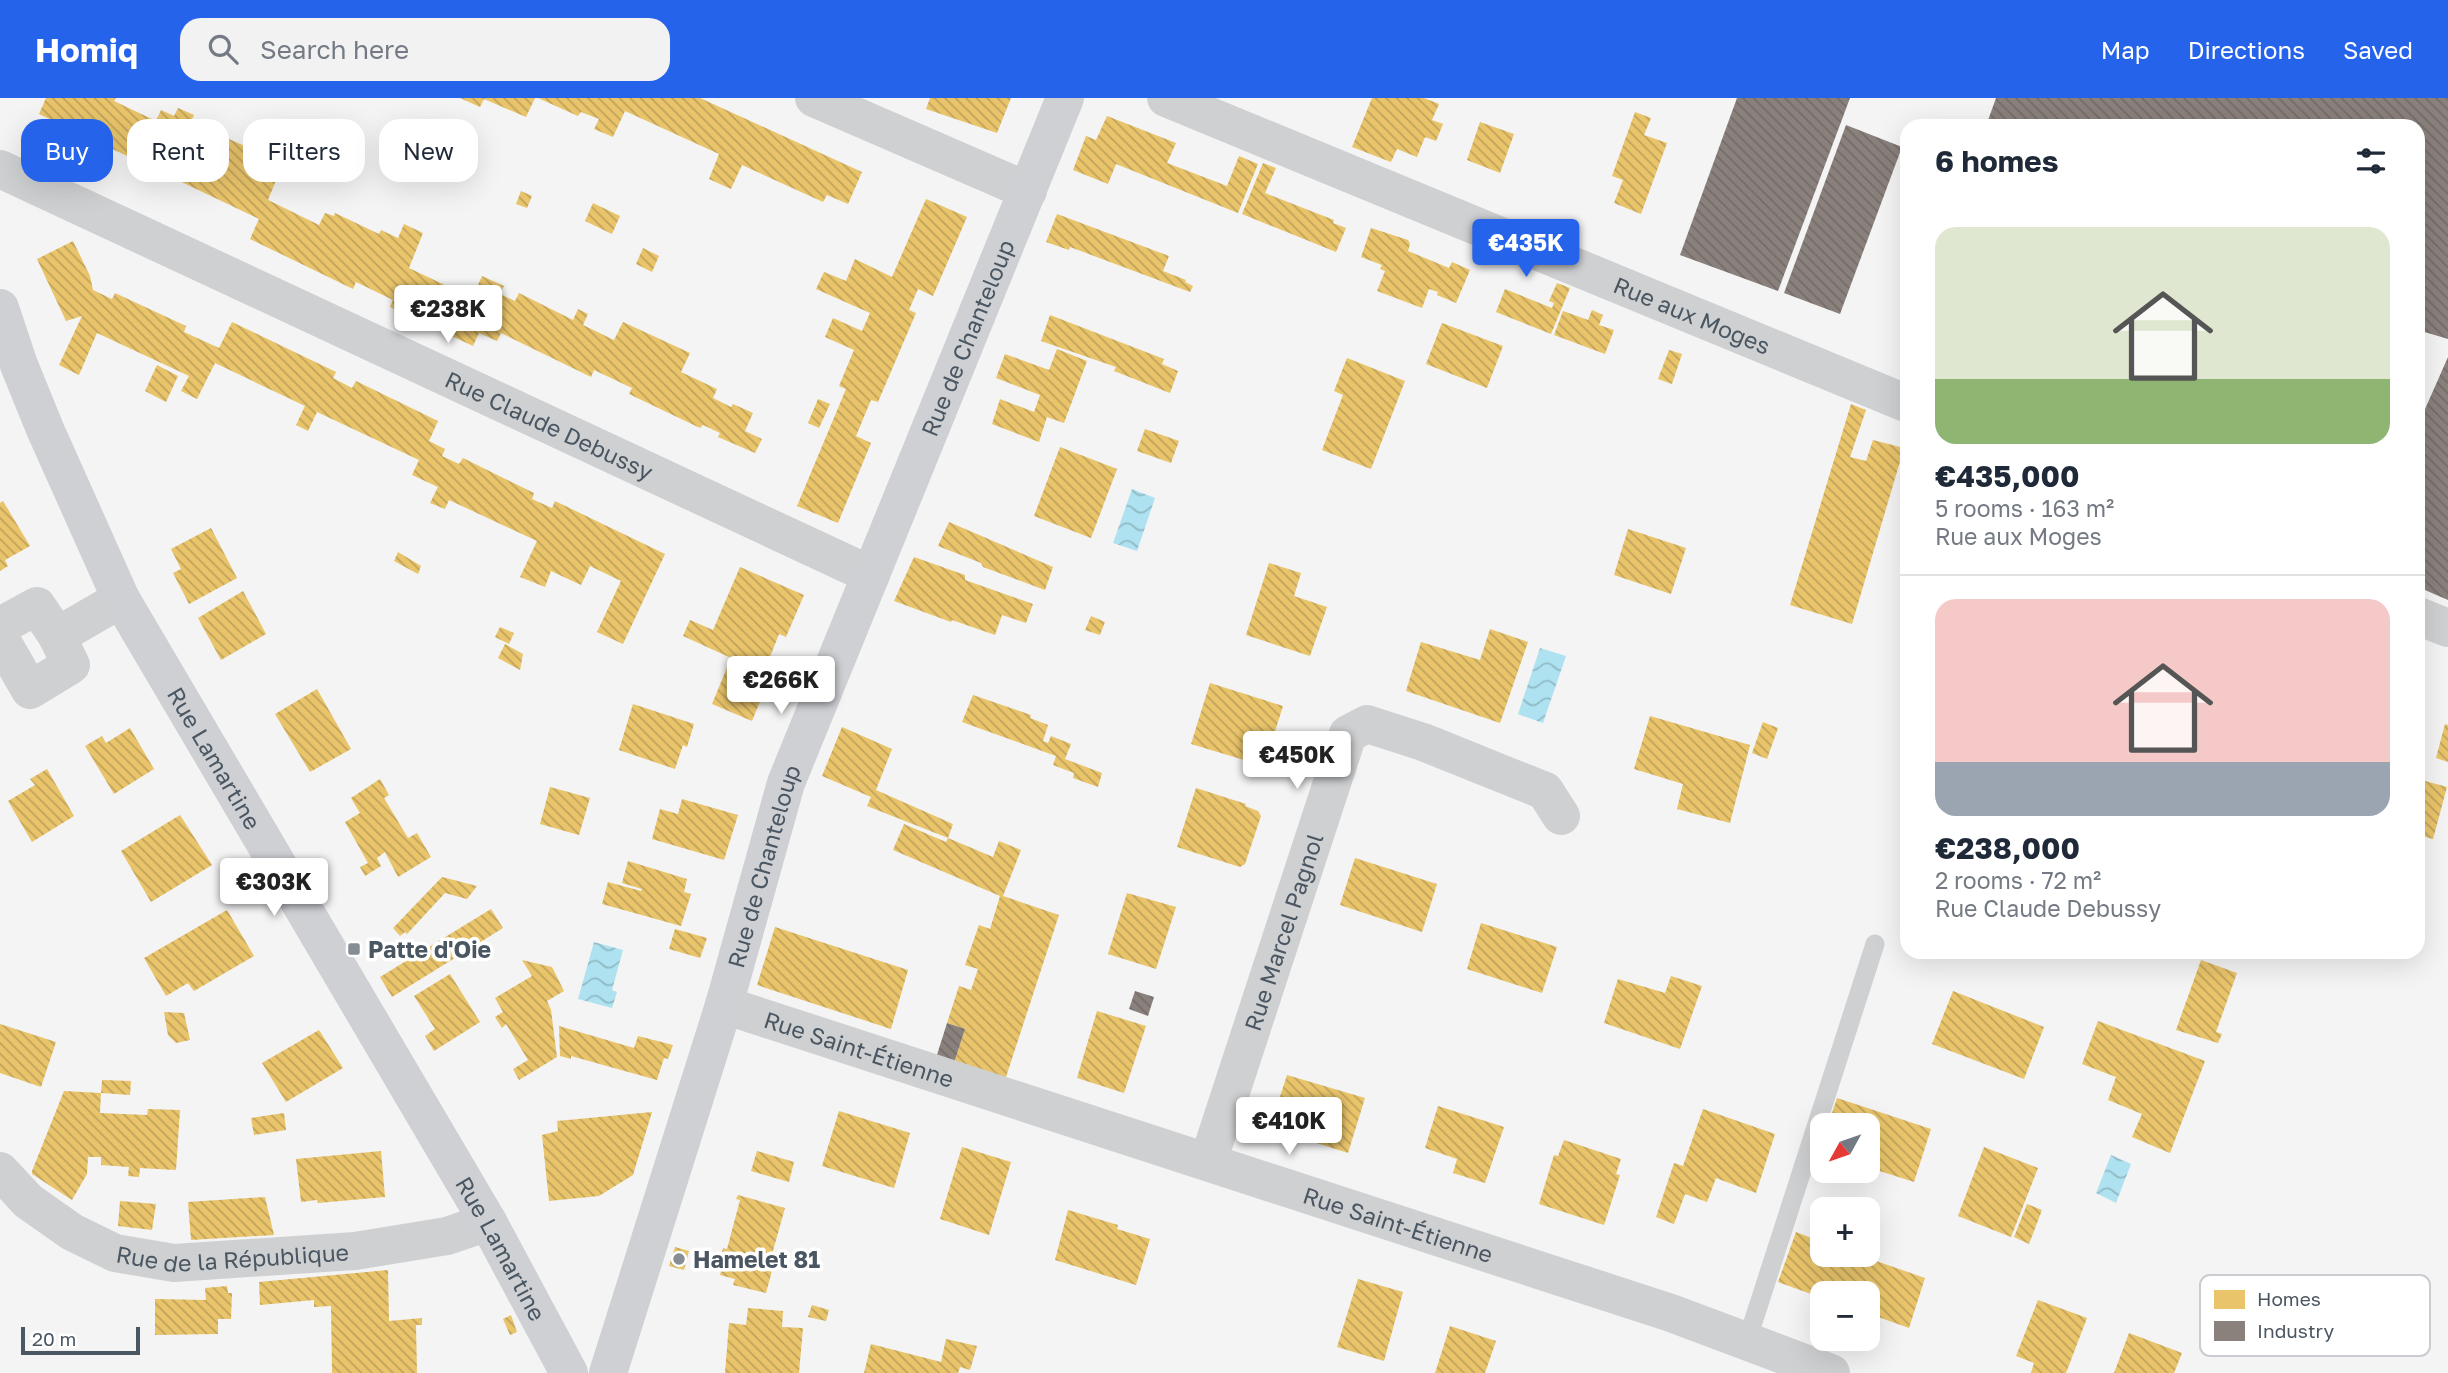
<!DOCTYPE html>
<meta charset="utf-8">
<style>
body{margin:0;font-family:"Golos Text",sans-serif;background:#f2f2f3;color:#1f2937;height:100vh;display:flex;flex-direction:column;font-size:26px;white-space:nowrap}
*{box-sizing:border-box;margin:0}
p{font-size:23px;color:#747a83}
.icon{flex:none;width:38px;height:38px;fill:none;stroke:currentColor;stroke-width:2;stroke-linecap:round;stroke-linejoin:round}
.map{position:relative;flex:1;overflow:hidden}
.side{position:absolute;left:1900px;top:21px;width:525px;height:840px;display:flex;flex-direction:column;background:#fff;border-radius:21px;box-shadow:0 7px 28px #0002}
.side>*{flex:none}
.top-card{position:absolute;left:21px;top:21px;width:665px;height:63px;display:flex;gap:14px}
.needle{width:46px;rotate:230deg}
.buttons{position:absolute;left:1810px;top:1015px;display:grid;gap:14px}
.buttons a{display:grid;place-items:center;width:70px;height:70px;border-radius:14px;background:#fff;box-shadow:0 7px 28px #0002;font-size:35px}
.scale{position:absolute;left:21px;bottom:18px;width:119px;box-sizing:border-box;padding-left:7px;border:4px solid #4a5661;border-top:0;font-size:19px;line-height:24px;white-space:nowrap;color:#4a5661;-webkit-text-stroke:5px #fff;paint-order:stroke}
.price{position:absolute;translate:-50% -60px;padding:0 16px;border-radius:7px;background:#fff;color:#222;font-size:23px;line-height:46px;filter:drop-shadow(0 2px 4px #0008)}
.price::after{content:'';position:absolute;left:50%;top:42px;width:21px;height:16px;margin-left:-10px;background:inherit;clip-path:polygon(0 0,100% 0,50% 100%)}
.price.active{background:#2563eb;color:#fff}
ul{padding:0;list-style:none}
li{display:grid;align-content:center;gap:14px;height:371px;padding:0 35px}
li+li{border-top:2px solid #e0e1e3}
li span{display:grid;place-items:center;height:217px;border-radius:21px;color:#555}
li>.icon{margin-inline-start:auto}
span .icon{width:126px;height:126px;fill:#fffc;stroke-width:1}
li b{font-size:30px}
h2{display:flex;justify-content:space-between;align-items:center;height:84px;padding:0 35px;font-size:30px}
.pill{padding:0 24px;border-radius:21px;background:#fff;box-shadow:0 7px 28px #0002;font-size:24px;line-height:63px}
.pill.active{background:#2563eb;color:#fff}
header{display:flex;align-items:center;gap:42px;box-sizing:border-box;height:98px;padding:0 35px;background:#2563eb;color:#fff}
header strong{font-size:33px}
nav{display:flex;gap:38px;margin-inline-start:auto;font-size:24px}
.search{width:490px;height:63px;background:#f2f2f3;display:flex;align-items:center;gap:18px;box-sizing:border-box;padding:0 24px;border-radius:21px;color:#747a83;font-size:26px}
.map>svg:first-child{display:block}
.water{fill:url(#water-waves)}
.homes{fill:url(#homes-back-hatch)}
.industry{fill:url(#industry-back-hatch)}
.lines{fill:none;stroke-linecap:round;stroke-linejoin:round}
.lane{stroke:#ced0d2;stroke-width:19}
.street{stroke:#ced0d2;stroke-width:38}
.secondary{stroke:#ced0d4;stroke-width:38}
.poi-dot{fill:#868d94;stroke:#fff;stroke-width:2.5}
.labels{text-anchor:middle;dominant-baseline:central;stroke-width:7;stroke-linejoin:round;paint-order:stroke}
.street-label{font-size:23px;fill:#4a5661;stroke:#fff}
.poi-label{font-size:23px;font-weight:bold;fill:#4a5661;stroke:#fff;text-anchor:start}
.key{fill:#fff;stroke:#c9ccd0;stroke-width:2}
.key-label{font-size:19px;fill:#4a5661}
</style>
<header>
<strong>Homiq</strong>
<div class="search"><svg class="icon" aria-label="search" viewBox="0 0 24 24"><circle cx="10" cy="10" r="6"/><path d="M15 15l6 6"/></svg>Search here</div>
<nav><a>Map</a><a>Directions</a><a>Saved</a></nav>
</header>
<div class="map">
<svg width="2448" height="1275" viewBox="0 0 2448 1275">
<defs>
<pattern id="water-waves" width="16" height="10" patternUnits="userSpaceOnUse" patternTransform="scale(1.75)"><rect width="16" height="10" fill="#aee2f0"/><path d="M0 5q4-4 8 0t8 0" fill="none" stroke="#90bac6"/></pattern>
<pattern id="homes-back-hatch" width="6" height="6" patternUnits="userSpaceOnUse" patternTransform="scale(1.75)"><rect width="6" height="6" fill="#e9c46a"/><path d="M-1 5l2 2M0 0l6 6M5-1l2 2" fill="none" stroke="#bfa25b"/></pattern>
<pattern id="industry-back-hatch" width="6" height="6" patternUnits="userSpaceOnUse" patternTransform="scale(1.75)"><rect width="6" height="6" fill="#8a817c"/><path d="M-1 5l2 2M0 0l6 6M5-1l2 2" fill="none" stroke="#736c69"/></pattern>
</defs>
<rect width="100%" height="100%" fill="#f4f4f4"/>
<g class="water">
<path d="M1132 391 1155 400 1137 453 1113 445Z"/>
<path d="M1540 550 1566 558 1543 625 1518 616Z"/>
<path d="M594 844 623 852 612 892 617 894 612 910 578 901Z"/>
<path d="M2111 1057 2131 1066 2116 1105 2096 1095Z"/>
</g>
<g class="homes">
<path d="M46 0H116L114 3 156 23 161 12 174 18 178 10 194 17 185 36 223 54 229 41 256 53 250 67 277 80 268 102 319 127 325 115 334 118 335 115 379 136 381 132 398 140 404 126 423 135 409 170 472 200 482 178 504 188 500 196 515 203 519 195 573 222 578 211 588 216 583 227 614 242 623 224 690 255 681 274 717 291 713 300 731 309 733 306 753 315 745 333 762 341 755 355 718 339 720 335 703 327 700 330 629 296 632 290 594 272 591 279 501 235 497 243 479 235 473 248 390 209 393 202 356 184 353 191 250 141 259 121 39 16Z"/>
<path d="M460 0H535L526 19 484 1 480 9Z"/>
<path d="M538 0H700L862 74 848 106 827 97 823 104 742 67 731 91 709 81 719 56 625 13 613 39 594 31 599 21 581 14 578 18Z"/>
<path d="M930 0H1011L997 35 926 11Z"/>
<path d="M1372 0H1424L1439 6 1432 22 1443 26 1436 43 1425 39 1417 59 1397 51 1391 64 1352 49Z"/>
<path d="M1635 14 1651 20 1644 37 1667 45 1641 116 1614 105 1623 82 1612 78Z"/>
<path d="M1107 18 1176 45 1167 65 1227 88 1239 58 1258 66 1238 115 1116 66 1108 86 1073 72 1086 38 1096 42Z"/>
<path d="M1480 24 1514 36 1500 75 1467 62Z"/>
<path d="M1263 65 1276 70 1265 95 1334 122 1333 125 1346 130 1336 154 1242 116Z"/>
<path d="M521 93 532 98 527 110 516 106Z"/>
<path d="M926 101 967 119 933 198 918 191 909 212 916 215 878 304 871 302 856 338 871 345 838 425 797 408 846 291 839 288 854 252 825 239 833 220 862 233 870 215 816 191 824 174 846 183 855 161 892 179Z"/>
<path d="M593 105 620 118 612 136 585 123Z"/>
<path d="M1057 116 1169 158 1163 173 1186 182 1185 184 1193 188 1190 194 1070 149 1069 152 1046 144Z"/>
<path d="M1371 130 1408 142 1410 146 1408 153 1449 170 1452 164 1470 172 1456 205 1437 197 1438 194 1429 191 1422 210 1377 193 1385 173 1380 171 1382 167 1361 159Z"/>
<path d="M73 143 90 178 93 192 112 201 115 195 186 228 184 234 219 250 232 224 336 274 333 280 352 290 356 283 438 323 429 343 445 351 442 358 459 366 463 360 534 395 532 401 552 410 555 403 665 456 623 546 597 534 621 483 590 468 581 487 551 473 545 489 520 479 537 443 449 402 445 411 430 405 438 389 412 377 419 362 317 314 308 333 296 327 305 308 215 265 197 301 181 293 189 278 97 235 79 277 59 267 82 218 66 223 37 161Z"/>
<path d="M643 150 659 158 652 174 636 166Z"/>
<path d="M1557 185 1570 190 1551 236 1496 214 1505 191 1552 210 1554 205 1549 203Z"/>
<path d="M1592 212 1603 217 1599 227 1614 232 1605 256 1554 237 1563 213 1588 222Z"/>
<path d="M1050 217 1164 261 1162 266 1178 273 1170 295 1114 273 1116 269 1041 243Z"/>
<path d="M1442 225 1503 248 1487 290 1426 266Z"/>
<path d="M1057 251 1087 263 1064 325 1047 319 1039 344 992 326 1000 301 1034 314 1040 297 996 280 1005 256 1049 272Z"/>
<path d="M1669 252 1682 256 1672 286 1658 281Z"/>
<path d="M1347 260 1405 283 1371 371 1322 352 1343 297 1334 293Z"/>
<path d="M157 267 178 278 166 304 145 293Z"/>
<path d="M818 301 830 306 819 330 808 325Z"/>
<path d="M1851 306 1866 312 1850 359 1866 363 1873 342 1904 350 1852 526 1790 507Z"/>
<path d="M1145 331 1179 343 1171 365 1137 353Z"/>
<path d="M1060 349 1117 371 1091 440 1034 418Z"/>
<path d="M3 403 30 448 5 462 8 468 0 473V405Z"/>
<path d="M949 424 1053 469 1045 492 983 469 981 465 938 448Z"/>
<path d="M211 430 237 480 189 506 173 475 181 471 171 451Z"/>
<path d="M1628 431 1686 450 1671 496 1614 477Z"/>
<path d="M398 454 421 468 418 476 394 463Z"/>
<path d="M914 459 965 477V482L1033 506 1026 525 1002 517 995 537 952 522 951 524 894 503Z"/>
<path d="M1269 465 1301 475 1294 498 1327 509 1310 558 1246 537Z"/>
<path d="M740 469 804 497 786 539 779 536 764 574 771 577 752 623 712 606 731 560 683 538 690 522 713 532Z"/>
<path d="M243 493 266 536 221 562 198 520Z"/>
<path d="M1091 518 1105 524 1100 537 1085 532Z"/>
<path d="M500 529 514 535 509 546 495 539Z"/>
<path d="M1490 531 1528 544 1500 625 1406 593 1421 544 1480 562Z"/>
<path d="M505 546 523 556 520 572 498 560Z"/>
<path d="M1210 585 1283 608 1264 668 1191 646Z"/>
<path d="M317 591 351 651 310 674 275 616Z"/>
<path d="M973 597 1031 617 1030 620 1048 627 1043 643 1048 645 1051 638 1071 646 1065 661 1102 675 1098 689 1073 680 1074 675 1053 667 1056 658 962 624Z"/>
<path d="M633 606 694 626 687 649 683 647 675 671 619 652Z"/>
<path d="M1650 618 1750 647 1730 725 1677 711 1683 686 1634 671Z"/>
<path d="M1763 624 1778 630 1767 661 1752 655Z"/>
<path d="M2445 626 2448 627V664L2436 660Z"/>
<path d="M842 629 892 651 876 692 953 726 948 740 867 708 871 699 822 678Z"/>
<path d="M130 630 154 671 114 696 85 648 102 638 106 645Z"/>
<path d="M47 671 74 718 32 744 8 703 35 687 30 681Z"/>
<path d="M380 681 389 697 384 700 408 740 417 735 431 759 398 779 385 754 377 760 381 768 365 778 360 769 368 765 345 724 360 715 351 700Z"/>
<path d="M2418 681 2447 689 2433 741 2418 737Z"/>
<path d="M550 689 590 700 579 737 540 726Z"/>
<path d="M1196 690 1246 706 1245 708 1258 713 1261 718 1245 766 1240 769 1177 749Z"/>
<path d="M682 701 738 717 724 762 652 741 660 711 678 716Z"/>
<path d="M180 717 212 767 151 804 121 753Z"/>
<path d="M904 726 946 744 948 740 993 759 999 743 1021 752 1003 798 1059 817 1005 982 954 965 965 931 947 925 959 888 971 892 978 871 965 867 979 827 990 831 1000 798 893 752Z"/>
<path d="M1355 760 1437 786 1422 834 1340 807Z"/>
<path d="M628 763 687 781 684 794 691 796 681 828 602 806 608 784 641 793 642 791 622 785Z"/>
<path d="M442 779 477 788 467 801 445 795 407 836 405 834 400 838 393 830Z"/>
<path d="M1127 795 1176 809 1156 871 1108 856Z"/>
<path d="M491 811 503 830 392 899 380 879Z"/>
<path d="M227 812 254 858 194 893 188 885 166 898 144 860Z"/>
<path d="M1481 825 1557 849 1542 895 1467 871Z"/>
<path d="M775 829 908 872 891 931 757 887Z"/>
<path d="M675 831 707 840 700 860 669 851Z"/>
<path d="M522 862 552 869 564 893 547 903 551 912 557 959 519 982 513 971 528 962 506 926 502 930 495 919 503 914 495 900 532 878Z"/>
<path d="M2201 862 2237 875 2216 934 2222 936 2218 945 2176 932Z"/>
<path d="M450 876 480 924 434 953 425 938 435 931 414 898Z"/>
<path d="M1671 878 1702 888 1680 951 1604 925 1618 881 1665 895Z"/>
<path d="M1953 893 2044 929 2024 981 1932 946Z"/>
<path d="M1097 913 1146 928 1124 995 1077 980Z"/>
<path d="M164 914 184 915 190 942 176 945 168 937Z"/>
<path d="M2098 923 2205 963 2170 1055 2132 1039 2142 1016 2108 1002 2116 979 2082 966Z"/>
<path d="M0 926 56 944 41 989 0 975Z"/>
<path d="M559 928 634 950 638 938 673 947 668 961 664 960 657 982 571 958V961L560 958Z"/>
<path d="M319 932 343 970 286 1004 262 965Z"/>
<path d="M1287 977 1365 1000 1348 1055 1270 1030Z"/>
<path d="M102 982 131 983 130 997 101 995Z"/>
<path d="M64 993 101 995 100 1015 147 1017 148 1011 180 1012 176 1072 140 1070 139 1079 128 1078 129 1069 101 1067V1059H88L87 1076 72 1102 32 1076V1073Z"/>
<path d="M1837 1000 1931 1031 1914 1084 1867 1069V1027H1828Z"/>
<path d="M1438 1008 1504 1029 1485 1085 1453 1075 1457 1061 1425 1050Z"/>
<path d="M1703 1011 1775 1036 1756 1095 1716 1080 1707 1104 1685 1096 1674 1126 1656 1119 1674 1065 1683 1068Z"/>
<path d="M839 1013 910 1035 894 1090 822 1068Z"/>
<path d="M652 1014 633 1077 599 1098 549 1103 542 1037 558 1033 557 1023Z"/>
<path d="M284 1015 286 1032 254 1037 251 1020Z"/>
<path d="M1564 1042 1621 1061 1616 1076 1620 1077 1604 1127 1539 1106 1554 1057 1558 1058Z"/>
<path d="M962 1049 1011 1064 989 1137 940 1121Z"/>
<path d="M1984 1049 2038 1070 2011 1139 1958 1118Z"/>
<path d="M381 1053 385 1099 318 1105 317 1102 301 1104 296 1061Z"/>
<path d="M757 1053 794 1064 789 1084 751 1073Z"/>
<path d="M738 1097 785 1110 769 1167 773 1169 766 1195 733 1187 735 1181 720 1177 726 1156 722 1155 723 1150 727 1151 740 1102 736 1101Z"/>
<path d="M265 1099 274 1137 191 1142 188 1104Z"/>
<path d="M120 1103 156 1106 152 1132 118 1128Z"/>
<path d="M2027 1106 2042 1112 2029 1146 2014 1139Z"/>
<path d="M1068 1112 1118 1127 1117 1131 1150 1141 1136 1187 1055 1162Z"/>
<path d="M1818 1132 1822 1134V1157H1859L1925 1180 1909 1230 1867 1215V1195H1822V1200L1778 1184 1796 1134 1814 1141Z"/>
<path d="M675 1149 689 1153 684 1172 669 1168Z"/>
<path d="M388 1172 389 1223 422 1220V1227H416L417 1275H332L331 1208 314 1209V1202L260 1207 259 1184Z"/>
<path d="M1358 1181 1403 1194 1384 1263 1337 1249Z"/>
<path d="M227 1188 228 1195H232L231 1221H218V1236L155 1237V1201L206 1202 205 1190Z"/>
<path d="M2038 1202 2087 1220 2066 1275H2031L2034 1265 2016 1258Z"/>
<path d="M812 1207 829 1212 826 1223 808 1219Z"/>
<path d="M748 1210 783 1213 782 1229 803 1230 799 1275H725L729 1225 746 1227Z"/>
<path d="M511 1217 517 1234 510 1237 503 1221Z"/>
<path d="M1450 1228 1496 1243 1485 1275H1435Z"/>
<path d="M2129 1235 2182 1255 2174 1275H2114Z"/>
<path d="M946 1241 977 1248 970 1272 960 1269 958 1275H864L871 1246 941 1264Z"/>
</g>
<g class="industry">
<path d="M1737 0H1850L1778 193 1680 157Z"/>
<path d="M1996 0H2448V241L2418 232V28H1986Z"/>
<path d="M1846 27 1902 49 1840 216 1784 195Z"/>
<path d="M2448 259V502L2418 489V327Z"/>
<path d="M1135 893 1154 899 1148 918 1129 911Z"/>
<path d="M947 925 965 931 954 965 936 960Z"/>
</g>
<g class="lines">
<path class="lane" d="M1747 1243 1875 846"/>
<g class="street">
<path d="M814 0 1028 93"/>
<path id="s1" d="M1166 0 1908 306"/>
<path id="s2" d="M0 71 871 477"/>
<path d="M2418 518 2448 530"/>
<path d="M0 528 37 508 57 538 71 567 30 592 0 540"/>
<path d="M57 538 121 501"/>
<path id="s3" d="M724 907 1671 1215 1831 1275"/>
<path id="s4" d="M1208 1064 1348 636 1367 626 1423 644 1545 693 1561 718"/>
<path id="s5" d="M0 1073 28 1103 72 1134 115 1155 174 1165 355 1153 447 1138 488 1124"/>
</g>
<g class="secondary">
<path id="s6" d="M0 210 19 267 45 331 121 501 488 1124 569 1275"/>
<path id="s7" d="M608 1275 724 907 786 685 1065 0"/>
</g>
</g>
<g class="poi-dot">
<rect x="347" y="844" width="14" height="14" rx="3.5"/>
<circle cx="679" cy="1161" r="7"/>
</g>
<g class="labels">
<g class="street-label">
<text stroke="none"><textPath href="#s1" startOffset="569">Rue aux Moges</textPath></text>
<text stroke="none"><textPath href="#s7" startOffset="1097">Rue de Chanteloup</textPath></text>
<text stroke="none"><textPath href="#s2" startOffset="606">Rue Claude Debussy</textPath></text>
<text stroke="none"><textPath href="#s6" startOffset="500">Rue Lamartine</textPath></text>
<text stroke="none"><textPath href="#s7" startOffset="530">Rue de Chanteloup</textPath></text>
<text stroke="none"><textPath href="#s4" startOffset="242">Rue Marcel Pagnol</textPath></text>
<text stroke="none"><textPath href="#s3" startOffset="142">Rue Saint-Étienne</textPath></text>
<text stroke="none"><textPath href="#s3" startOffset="709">Rue Saint-Étienne</textPath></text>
<text stroke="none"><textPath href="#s6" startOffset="1068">Rue Lamartine</textPath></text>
<text stroke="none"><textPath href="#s5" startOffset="261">Rue de la République</textPath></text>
</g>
<g class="poi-label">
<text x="368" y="851">Patte d'Oie</text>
<text x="693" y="1161">Hamelet 81</text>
</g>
</g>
<rect x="2200" y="1177" width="230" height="81" rx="10" class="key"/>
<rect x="2214" y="1192" width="31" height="19" fill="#e9c46a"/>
<rect x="2214" y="1223" width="31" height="20" fill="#8a817c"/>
<g class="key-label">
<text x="2257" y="1208">Homes</text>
<text x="2257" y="1240">Industry</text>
</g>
</svg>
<div class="buttons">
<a><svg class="needle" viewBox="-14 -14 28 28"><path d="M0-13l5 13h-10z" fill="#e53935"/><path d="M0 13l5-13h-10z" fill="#747a83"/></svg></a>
<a>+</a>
<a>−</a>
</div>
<div class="scale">20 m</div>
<b class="price active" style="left:1526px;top:181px">€435K</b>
<b class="price" style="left:448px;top:247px">€238K</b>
<b class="price" style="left:781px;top:618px">€266K</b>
<b class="price" style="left:1297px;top:693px">€450K</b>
<b class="price" style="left:274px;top:820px">€303K</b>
<b class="price" style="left:1289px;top:1059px">€410K</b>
<div class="top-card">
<a class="pill active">Buy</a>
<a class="pill">Rent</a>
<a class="pill">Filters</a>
<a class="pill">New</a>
</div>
<section class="side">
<h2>6 homes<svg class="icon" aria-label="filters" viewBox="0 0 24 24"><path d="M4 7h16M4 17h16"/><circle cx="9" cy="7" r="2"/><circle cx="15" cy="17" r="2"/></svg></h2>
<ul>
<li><span style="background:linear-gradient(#dfe7d0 70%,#8fb573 0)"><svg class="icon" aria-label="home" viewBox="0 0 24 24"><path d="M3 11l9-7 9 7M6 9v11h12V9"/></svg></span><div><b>€435,000</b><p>5 rooms · 163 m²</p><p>Rue aux Moges</p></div></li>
<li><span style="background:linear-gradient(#f6c9c9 75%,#9aa5b1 0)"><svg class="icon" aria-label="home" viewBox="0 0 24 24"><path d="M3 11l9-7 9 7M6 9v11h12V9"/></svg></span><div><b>€238,000</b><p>2 rooms · 72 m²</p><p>Rue Claude Debussy</p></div></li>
</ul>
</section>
</div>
